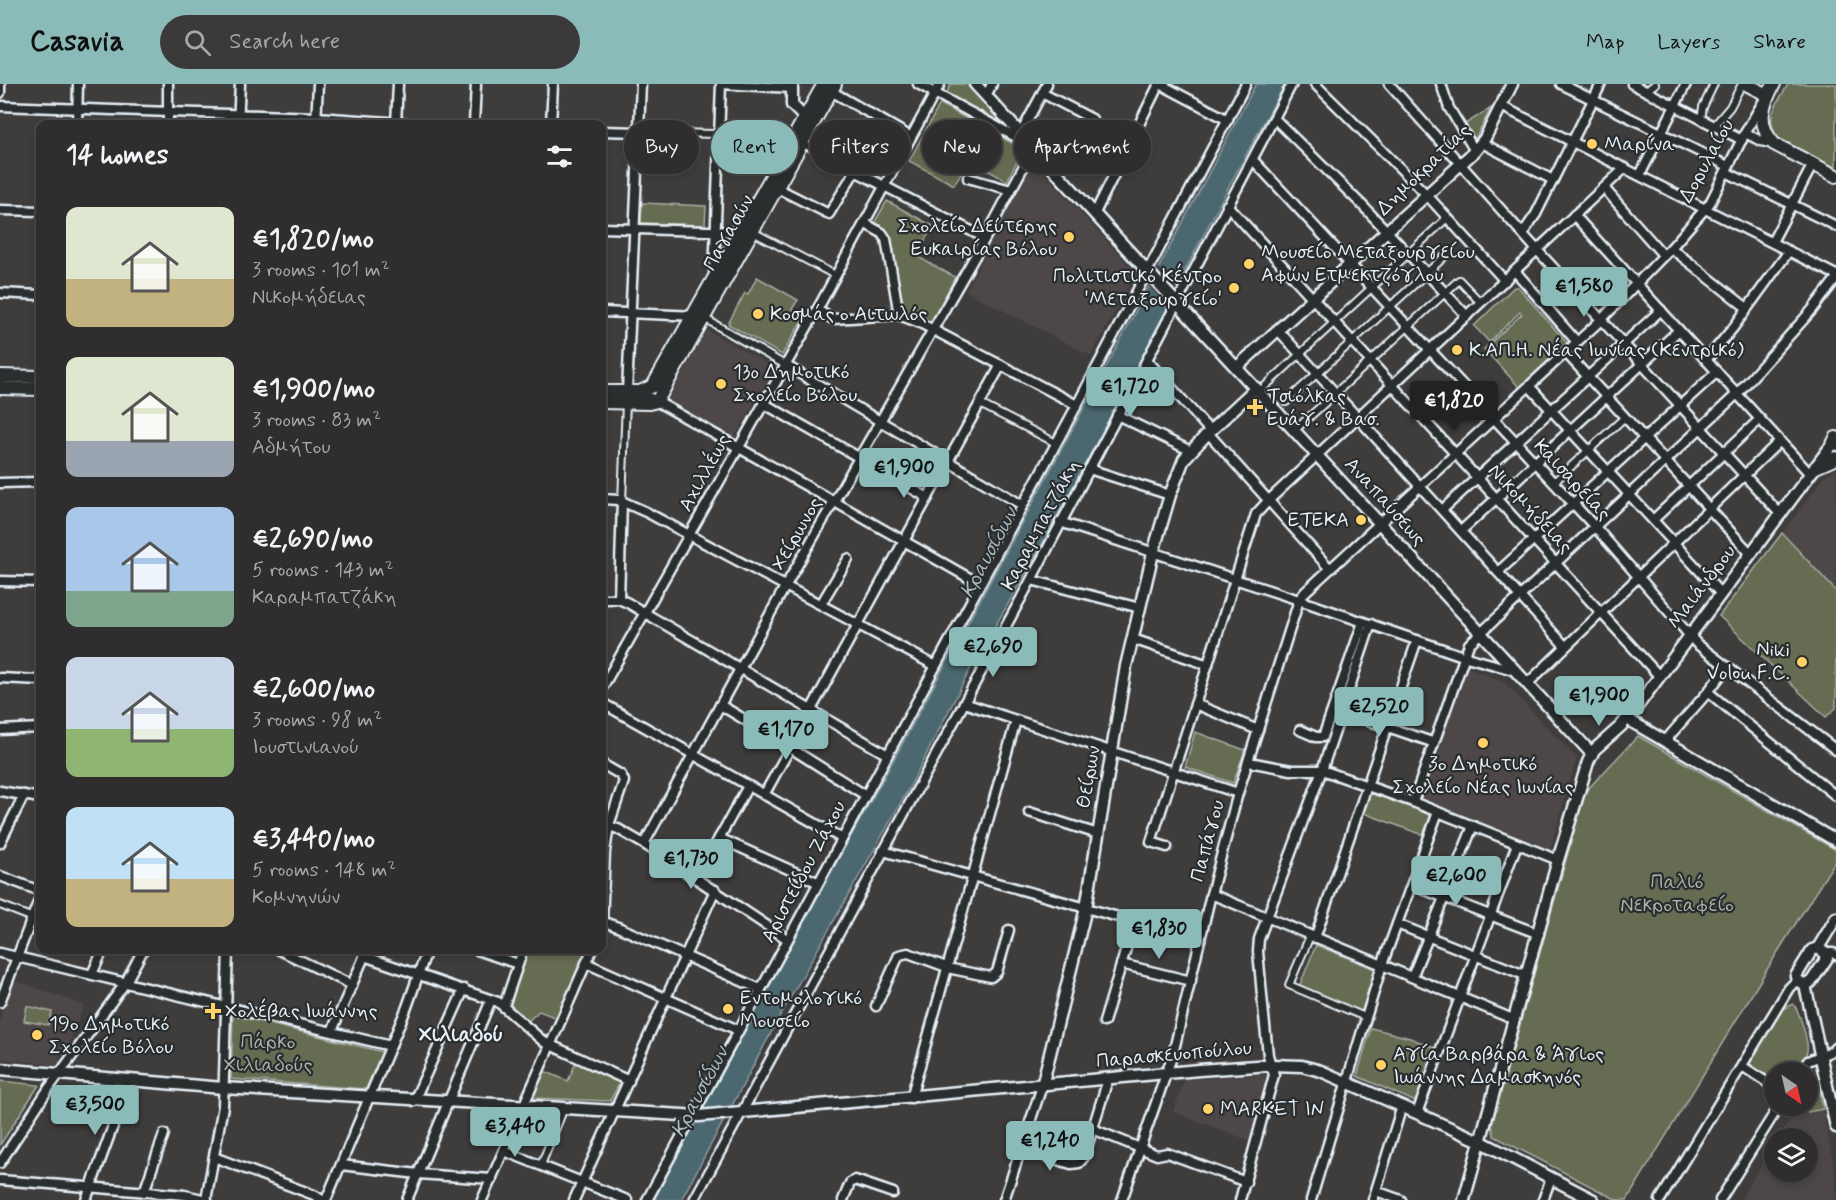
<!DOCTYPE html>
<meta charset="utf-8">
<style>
body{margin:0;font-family:Mynerve,sans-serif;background:#3b3939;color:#f1f3f6;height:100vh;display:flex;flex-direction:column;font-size:22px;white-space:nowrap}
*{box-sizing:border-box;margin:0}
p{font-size:20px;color:#a7a8aa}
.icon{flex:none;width:33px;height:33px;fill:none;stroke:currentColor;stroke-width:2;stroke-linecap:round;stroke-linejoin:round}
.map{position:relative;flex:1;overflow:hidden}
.drawer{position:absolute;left:36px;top:36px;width:570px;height:834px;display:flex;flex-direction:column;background:#2f2d2d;border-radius:12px;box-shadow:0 3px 9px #0003,0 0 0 2px #4a4949}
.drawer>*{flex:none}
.hud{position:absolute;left:624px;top:36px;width:570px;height:54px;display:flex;gap:12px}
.needle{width:39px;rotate:146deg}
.fabs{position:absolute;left:1764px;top:978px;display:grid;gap:12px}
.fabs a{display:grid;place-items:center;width:54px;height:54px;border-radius:50%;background:#2f2d2d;box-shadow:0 3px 9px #0003,0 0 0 2px #4a4949;font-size:30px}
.price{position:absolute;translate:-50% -51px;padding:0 14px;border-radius:6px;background:#8bbbb9;color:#111;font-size:20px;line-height:39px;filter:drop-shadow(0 2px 3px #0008)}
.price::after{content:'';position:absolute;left:50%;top:36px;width:18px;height:14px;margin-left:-9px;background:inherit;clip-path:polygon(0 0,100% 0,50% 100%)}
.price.selected{background:#222;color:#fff}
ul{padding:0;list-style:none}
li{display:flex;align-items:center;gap:18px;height:150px;padding:0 30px}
li span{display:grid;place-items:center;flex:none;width:168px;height:120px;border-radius:12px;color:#555}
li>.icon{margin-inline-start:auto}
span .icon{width:72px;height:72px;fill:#fffc;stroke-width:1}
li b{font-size:26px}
h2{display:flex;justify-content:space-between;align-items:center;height:72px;padding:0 30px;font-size:26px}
.pill{padding:0 21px;border-radius:27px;background:#2f2d2d;box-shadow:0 3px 9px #0003,0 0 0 2px #4a4949;font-size:21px;line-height:54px}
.pill.selected{background:#8bbbb9;color:#111}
header{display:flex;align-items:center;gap:36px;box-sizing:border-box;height:84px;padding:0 30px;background:#8bbbb9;color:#111}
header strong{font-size:28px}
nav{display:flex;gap:33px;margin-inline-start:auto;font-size:21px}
.search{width:420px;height:54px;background:#3b3939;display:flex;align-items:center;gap:15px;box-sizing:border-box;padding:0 21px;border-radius:33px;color:#a7a8aa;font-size:22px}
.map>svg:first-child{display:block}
.built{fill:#4e4646}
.green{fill:#666c51;stroke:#a7aea4;stroke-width:1.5}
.water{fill:#4c6770;stroke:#8a9ea6;stroke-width:1.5}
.pier{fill:#3f3c3c}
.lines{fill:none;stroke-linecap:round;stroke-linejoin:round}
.pedestrian-casing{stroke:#e8f1f8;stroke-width:10}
.minor-casing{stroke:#e8f1f8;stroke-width:13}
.tertiary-casing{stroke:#e8f1f8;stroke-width:15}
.secondary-casing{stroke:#e8f1f8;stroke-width:16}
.pedestrian{stroke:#2a2d2e;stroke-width:6}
.minor{stroke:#2a2d2e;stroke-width:8}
.tertiary{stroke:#2a2d2e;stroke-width:10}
.secondary{stroke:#2a2d2e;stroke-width:12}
.poi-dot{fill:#ffd166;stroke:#2a2d2e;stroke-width:2}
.labels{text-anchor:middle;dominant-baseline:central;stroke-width:4.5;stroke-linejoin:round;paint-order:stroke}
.poi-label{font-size:20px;fill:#e8f1f8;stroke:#2a2d2e;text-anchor:start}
.street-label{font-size:20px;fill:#e8f1f8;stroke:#2a2d2e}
.park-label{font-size:20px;fill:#aeb5ad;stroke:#2a2d2e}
.water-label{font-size:21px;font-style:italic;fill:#aabac2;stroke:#2a2d2e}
.neighbourhood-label{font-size:21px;font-weight:bold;fill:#e8f1f8;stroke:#2a2d2e}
</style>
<header>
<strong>Casavia</strong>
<div class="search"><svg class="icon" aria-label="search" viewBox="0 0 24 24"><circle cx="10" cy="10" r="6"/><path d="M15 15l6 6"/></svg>Search here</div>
<nav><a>Map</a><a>Layers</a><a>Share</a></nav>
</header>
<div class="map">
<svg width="1836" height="1116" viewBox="0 0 1836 1116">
<rect width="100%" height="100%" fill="#3f3c3c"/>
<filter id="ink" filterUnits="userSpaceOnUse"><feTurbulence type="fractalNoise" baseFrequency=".0167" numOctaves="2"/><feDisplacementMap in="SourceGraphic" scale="12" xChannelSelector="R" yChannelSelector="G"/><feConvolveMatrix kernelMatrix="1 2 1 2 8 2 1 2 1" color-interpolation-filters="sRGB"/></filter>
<g filter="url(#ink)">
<g class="built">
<path d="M1033 77 1136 189 1091 272 966 207Z"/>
<path d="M707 246 775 284 734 354 668 316Z"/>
<path d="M1836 385V507L1782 449 1825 392Z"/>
<path d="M1469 584 1503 597 1577 674 1550 766 1420 714 1467 585Z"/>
<path d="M13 896 84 921 67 966 64 965 63 969 60 968 59 981 0 975V935L5 914Z"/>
<path d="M1266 990 1269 995 1251 1057 1173 1028 1184 996Z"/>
<path d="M1823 1025 1836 1094V1116H1740L1774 1060V1088H1808V1054H1778L1792 1033Z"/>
</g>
<g class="green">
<path d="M951 0H967L1007 41 1005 43 946 10Z"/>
<path d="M1788 0H1836V84L1778 54C1763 34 1778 19 1788 0Z"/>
<path d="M940 20 1023 65 1007 97 969 76 954 101 909 77Z"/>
<path d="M1491 24 1475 55 1465 40Z"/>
<path d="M887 117 933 142 916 172 955 193 932 239 899 226 888 150 873 141Z"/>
<path d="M642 119 706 122 705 141 641 139Z"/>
<path d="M757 193 798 216 792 225 804 233 782 271 728 240 745 209 748 210Z"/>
<path d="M1514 203H1518L1568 260 1520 304 1484 265 1522 230 1520 228 1489 258 1474 242Z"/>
<path d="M1782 449 1836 507V624L1826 633 1719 532Z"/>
<path d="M1195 648 1245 666 1233 699 1185 683Z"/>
<path d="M1638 652 1836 766V776L1777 869 1627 1116H1617L1494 1052 1492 1040 1585 708Z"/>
<path d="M1369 705 1432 729 1423 751 1361 728Z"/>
<path d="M1316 861 1375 885 1361 930 1299 903Z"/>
<path d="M527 866H587L557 934 539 927 527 938 509 920Z"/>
<path d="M1793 920C1799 926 1809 958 1807 967 1806 974 1799 982 1795 988H1774V999L1747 981 1782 925Z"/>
<path d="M27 922 52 928 48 941 24 937Z"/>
<path d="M233 931 383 968 366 1005 231 995Z"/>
<path d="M1371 944 1410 954 1435 964 1416 1018 1357 992Z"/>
<path d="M577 976 621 996 610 1017 532 1014 544 987 568 997Z"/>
<path d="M1808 991 1817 992 1823 1025 1808 1028 1798 1022H1808Z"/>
<path d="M0 997 39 1001 0 1061Z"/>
</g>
<path class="water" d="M1256 0H1285L1230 100 1176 204 1163 235 1096 360 1029 484 973 580 909 704 784 925 681 1116H654L822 804 887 688 1112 272Z"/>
<path class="pier" d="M1157 182 1178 206 1170 225 1147 200Z"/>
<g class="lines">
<g class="pedestrian-casing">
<g id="pedestrian">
<path d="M1646 7 1655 0"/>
<path d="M1701 35 1703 23 1714 0"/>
<path d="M1714 42 1730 23 1742 0"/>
<path d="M639 48 789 52 794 54"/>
<path d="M802 59 855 87"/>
<path d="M751 147 835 191"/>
<path d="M704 234 785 281"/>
<path d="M1260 307 1447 134"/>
<path d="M1286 318 1443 174"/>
<path d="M980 320 1056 359"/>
<path d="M1295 346 1459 196 1481 219"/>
<path d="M1553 399 1625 333"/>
<path d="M622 417 626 319"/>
<path d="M0 821 33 834"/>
<path d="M1310 852 1289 901 1365 933"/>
<path d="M541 1081 564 1024"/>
</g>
</g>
<g class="minor-casing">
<g id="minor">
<path d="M918 0 1014 52 1021 49 1047 0"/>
<path d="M1160 0 1228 36"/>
<path d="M1315 0 1426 110 1505 197"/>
<path d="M1389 0 1537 166 1781 431"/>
<path d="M1441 0 1449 24 1475 67"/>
<path d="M1561 0 1728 82"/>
<path d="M1632 0 1742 56"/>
<path d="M831 7 911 53"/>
<path d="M0 9V0"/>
<path d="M1042 9 1092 35"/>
<path d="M986 12 992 0"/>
<path d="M0 22 316 33 418 40"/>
<path d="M1501 22 1836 191"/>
<path d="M1275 35 1363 122 1467 232"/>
<path d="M77 40 78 0"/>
<path d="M168 40V0"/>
<path d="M238 40 240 0"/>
<path d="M316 40 318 0"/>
<path d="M396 40 398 0"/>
<path d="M474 40 476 0"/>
<path d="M551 40 553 0"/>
<path d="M602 47 639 48"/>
<path d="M1745 49 1761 57 1774 60"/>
<path d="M1482 59 1553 96"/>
<path d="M1253 76 1595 443 1697 560 1836 666"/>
<path d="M1726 88 1836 142"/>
<path d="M1640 91 1686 0"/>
<path d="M968 94 1011 106"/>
<path d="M777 104 829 130 855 87 985 154"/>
<path d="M1604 104 1664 172"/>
<path d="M1227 121 1660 593"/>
<path d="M0 126 40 127"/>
<path d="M1095 129 1159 0"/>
<path d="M1574 131 1810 390"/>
<path d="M864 139 882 149 886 155 899 231"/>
<path d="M602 144 741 148"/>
<path d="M1523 149 1536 130 1601 0"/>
<path d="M1772 158 1813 80"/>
<path d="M1671 164 1747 224"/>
<path d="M1515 187 1577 258"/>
<path d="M714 192 721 0 792 4"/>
<path d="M0 209 40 211"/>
<path d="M817 226 833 235 899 231 920 239 1077 321"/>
<path d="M602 228 697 232"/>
<path d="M1278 246 1565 562"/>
<path d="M1566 269 1751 470"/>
<path d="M1147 276 1210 347"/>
<path d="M1706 276 1733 244 1789 167"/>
<path d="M785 281 1022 421"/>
<path d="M1530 303 1721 510"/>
<path d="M627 308 641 0"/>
<path d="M640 308 980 500"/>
<path d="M763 319 860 374"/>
<path d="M1117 331 1191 367"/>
<path d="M1208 349 1330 485"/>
<path d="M1089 385 1170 411"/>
<path d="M892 393 928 414"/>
<path d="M0 399 40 398"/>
<path d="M602 415 619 416 646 428 934 581"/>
<path d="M1442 426 1661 226"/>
<path d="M1653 436 1760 335"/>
<path d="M1060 438 1299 516 1463 572 1513 586"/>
<path d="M1461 447 1679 246"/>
<path d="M1498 488 1717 288"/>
<path d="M1031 496 1140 524"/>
<path d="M0 497 40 498"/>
<path d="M602 515H619L628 519 886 670"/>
<path d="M619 515 622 417"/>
<path d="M821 520 848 475"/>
<path d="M1133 555 1208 581"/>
<path d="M0 594 40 596"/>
<path d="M1527 600 1780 357"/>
<path d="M602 604 817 226 940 0"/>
<path d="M1708 608 1836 712"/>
<path d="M602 619 841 754"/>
<path d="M964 619 1238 709"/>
<path d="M1195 620 1258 646"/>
<path d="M720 621C769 649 816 681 865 711"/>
<path d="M1337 626 1432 658"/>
<path d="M0 646 40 644"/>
<path d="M1300 646 1316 653H1323L1363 538"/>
<path d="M1665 657 1708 608 1727 583"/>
<path d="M1249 678 1291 686H1322L1413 718 1558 776"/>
<path d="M602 680 621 691 624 697 609 741 605 768 602 841"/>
<path d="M0 707 40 714"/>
<path d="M764 711 1001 281"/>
<path d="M1413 718 1469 560 1737 310 1812 226 1836 195"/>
<path d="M1029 728 1098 750"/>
<path d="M602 740 618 745 644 760 787 855"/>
<path d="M719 754 817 798"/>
<path d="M0 759 24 711"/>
<path d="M644 760 786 501 982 160 1034 63"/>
<path d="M1167 763 1151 758 1256 430 1268 417 1625 84"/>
<path d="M883 767 1200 856"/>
<path d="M0 792 40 807"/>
<path d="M697 794 748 702"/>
<path d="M1412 801 1539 850"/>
<path d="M1211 810 1515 936"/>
<path d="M602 840 607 839 618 843 760 905"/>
<path d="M1397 840 1527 892"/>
<path d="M1315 854 1417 556"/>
<path d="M279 866 352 901"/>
<path d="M477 866 518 880"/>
<path d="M0 869 391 962"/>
<path d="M1825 869H1833L1836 871"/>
<path d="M364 872 498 918 544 958 629 997"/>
<path d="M586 879 738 946"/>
<path d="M1121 880 1191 897"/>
<path d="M92 890 103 866"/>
<path d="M1412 893 1473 742"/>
<path d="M0 918 40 813"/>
<path d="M504 922 523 866"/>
<path d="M876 922 899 871 908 869 952 885 991 893 997 888 1009 846"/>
<path d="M1104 938 1134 838"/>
<path d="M332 947 367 866"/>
<path d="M1742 982 1774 1003"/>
<path d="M1800 988 1808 977 1832 967 1836 963"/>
<path d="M911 1014 1016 636"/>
<path d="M414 1017 464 905"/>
<path d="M1417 1029 1517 760"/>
<path d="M1093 1045 1157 1071 1167 1069 1246 1098"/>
<path d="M1021 1065 1071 1080 1079 1079 1084 1073 1108 995"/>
<path d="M504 1067 627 1116"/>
<path d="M214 1073 314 1111 322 1116"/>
<path d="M0 1079 49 1004 126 898 143 866"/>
<path d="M341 1081 418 1090 492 1095"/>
<path d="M0 1096 185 1111 207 1116"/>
<path d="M1376 1107 1401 1116"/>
<path d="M144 1108 164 1050"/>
<path d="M86 1116 129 998"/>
<path d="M206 1116 223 1022 228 866"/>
<path d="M326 1116 407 923 427 866"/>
<path d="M407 1116 491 916"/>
<path d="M482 1116 592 866"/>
<path d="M574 1116 715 806"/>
<path d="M647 1116 1077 321 1246 0"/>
<path d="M694 1116 1031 496 1292 0"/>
<path d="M843 1116 850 1099 855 1096 893 1109"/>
<path d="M1004 1116 1042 1002"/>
<path d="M1122 1116 1173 970 1211 810 1238 709 1299 516 1305 508 1601 236 1671 164 1710 119 1745 49 1763 18"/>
<path d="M1240 1116 1274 991 1268 971 1263 922 1258 867 1259 855 1322 686 1371 540"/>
<path d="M1311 1116 1382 881 1438 728"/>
<path d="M1373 1116 1402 1022"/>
<path d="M1543 1116 1551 1094"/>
<path d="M1660 1116 1789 904 1797 896"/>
<path d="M1720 1116 1779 1022"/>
</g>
</g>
<g class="tertiary-casing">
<g id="tertiary">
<path d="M792 0V21L800 29 808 31"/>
<path d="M975 0 1592 670"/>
<path d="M1237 283 1475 67 1485 54 1512 0"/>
<path d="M1627 635 1836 757"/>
<path d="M1818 864 1825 869 1827 874 1811 898 1805 901 1797 896 1796 892 1812 866Z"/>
<path d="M1818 864 1836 834"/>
<path d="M1805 901 1836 1043"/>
<path d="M0 985 223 1004 699 1032 1199 986 1271 981 1302 982 1321 987 1480 1057 1593 1116"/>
<path d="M1042 1002 1086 824 1126 582 1153 469 1170 411 1184 375 1210 347 1256 304"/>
<path d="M1464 1116 1558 776 1588 678 1594 666 1621 642 1639 620 1834 358"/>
</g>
</g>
<g class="secondary-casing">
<g id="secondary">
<path d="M1746 0 1768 11"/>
<path d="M1774 0C1762 22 1756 39 1774 60L1836 92"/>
<path d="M0 292 40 293"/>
<path d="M0 304 40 305"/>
<path d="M602 308H640L653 302 824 0"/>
<path d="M602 318 649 319 657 317 835 0"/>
<path d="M1836 354 1834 358 1836 360"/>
<path d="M1816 383 1836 374"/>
</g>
</g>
<use href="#pedestrian" class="pedestrian"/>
<use href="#minor" class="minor"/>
<use href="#tertiary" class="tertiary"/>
<use href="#secondary" class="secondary"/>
</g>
</g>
<g class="poi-dot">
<circle cx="1592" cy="60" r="6"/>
<circle cx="1069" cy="153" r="6"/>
<circle cx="1249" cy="180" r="6"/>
<circle cx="1234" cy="204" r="6"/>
<circle cx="758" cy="230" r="6"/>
<circle cx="1457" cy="266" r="6"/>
<circle cx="721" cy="300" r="6"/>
<path d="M1252 314h6v6h6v6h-6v6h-6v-6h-6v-6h6z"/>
<circle cx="1361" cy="436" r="6"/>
<circle cx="1802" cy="578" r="6"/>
<circle cx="1483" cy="659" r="6"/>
<circle cx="728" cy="925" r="6"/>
<path d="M210 918h6v6h6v6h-6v6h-6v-6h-6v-6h6z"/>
<circle cx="37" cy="951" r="6"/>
<circle cx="1381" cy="981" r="6"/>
<circle cx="1208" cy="1025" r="6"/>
</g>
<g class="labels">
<g class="poi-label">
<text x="1604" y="60">Μαρίνα</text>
<text x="1057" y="142" text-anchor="end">Σχολείο Δεύτερης<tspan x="1057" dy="23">Ευκαιρίας Βόλου</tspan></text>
<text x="1261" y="168">Μουσείο Μεταξουργείου<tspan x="1261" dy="23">Αφών Ετμεκτζόγλου</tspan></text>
<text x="1222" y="192" text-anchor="end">Πολιτιστικό Κέντρο<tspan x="1222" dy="23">'Μεταξουργείο'</tspan></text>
<text x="770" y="230">Κοσμάς ο Αιτωλός</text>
<text x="1469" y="266">Κ.ΑΠ.Η. Νέας Ιωνίας (Κεντρικό)</text>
<text x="733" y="288">13o Δημοτικό<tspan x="733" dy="23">Σχολείο Βόλου</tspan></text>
<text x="1267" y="312">Τσιόλκας<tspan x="1267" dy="23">Ευάγ. &amp; Βασ.</tspan></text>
<text x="1349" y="436" text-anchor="end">ΕΤΕΚΑ</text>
<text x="1790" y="566" text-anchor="end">Niki<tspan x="1790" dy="23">Volou F.C.</tspan></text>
<text x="1483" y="680" text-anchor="middle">3ο Δημοτικό<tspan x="1483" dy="23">Σχολείο Νέας Ιωνίας</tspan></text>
<text x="740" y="914">Εντομολογικό<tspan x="740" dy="23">Mουσείο</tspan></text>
<text x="225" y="927">Χολέβας Ιωάννης</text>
<text x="49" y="940">19ο Δημοτικό<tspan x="49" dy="23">Σχολείο Βόλου</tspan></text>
<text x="1393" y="970">Αγία Βαρβάρα &amp; Άγιος<tspan x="1393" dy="23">Ιωάννης Δαμασκηνός</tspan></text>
<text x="1220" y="1025">MARKET IN</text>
</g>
<g class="street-label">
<text transform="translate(1707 77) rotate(-61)">Δορυλαίου</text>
<text transform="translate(1424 86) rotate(-44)">Δημοκρατίας</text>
<text transform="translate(729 149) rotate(-61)">Παγασών</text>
<text transform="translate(705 389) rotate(-61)">Αχιλλέως</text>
<text transform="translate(1572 396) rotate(47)">Καισαρείας</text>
<text transform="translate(1385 418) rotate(48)">Αναπαύσεως</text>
<text transform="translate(1530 425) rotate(47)">Νικομήδειας</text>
<text transform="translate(1041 441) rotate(-62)">Καραμπατζάκη</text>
<text transform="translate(797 450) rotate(-60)">Χείρωνος</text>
<text transform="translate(1702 503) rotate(-53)">Μαιάνδρου</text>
<text transform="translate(1089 693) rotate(-80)">Θείρων</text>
<text transform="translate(1208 757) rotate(-75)">Παπάγου</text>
<text transform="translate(804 788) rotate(-62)">Αριστείδου Ζάχου</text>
<text transform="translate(1174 971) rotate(-5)">Παρασκευοπούλου</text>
</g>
<g class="park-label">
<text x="1677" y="798">Παλιό<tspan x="1677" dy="23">Νεκροταφείο</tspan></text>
<text x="268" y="958">Πάρκο<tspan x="268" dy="23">Χιλιαδούς</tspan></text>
</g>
<g class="water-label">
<text transform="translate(989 469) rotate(-62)">Κραυσίδων</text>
<text transform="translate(700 1008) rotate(-62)">Κραυσίδων</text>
</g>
<g class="neighbourhood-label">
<text x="461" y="951">Χιλιαδού</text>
</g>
</g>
</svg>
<div class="fabs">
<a><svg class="needle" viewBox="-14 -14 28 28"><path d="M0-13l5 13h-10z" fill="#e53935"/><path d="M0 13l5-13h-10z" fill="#a7a8aa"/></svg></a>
<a><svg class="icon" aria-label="layers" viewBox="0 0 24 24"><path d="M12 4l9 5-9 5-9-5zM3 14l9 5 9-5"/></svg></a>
</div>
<b class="price" style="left:1584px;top:234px">€1,580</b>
<b class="price" style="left:1130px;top:334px">€1,720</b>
<b class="price selected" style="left:1454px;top:348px">€1,820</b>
<b class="price" style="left:904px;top:415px">€1,900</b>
<b class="price" style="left:993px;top:594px">€2,690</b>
<b class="price" style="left:1599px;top:643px">€1,900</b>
<b class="price" style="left:1379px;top:654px">€2,520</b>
<b class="price" style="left:786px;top:677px">€1,170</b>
<b class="price" style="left:691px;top:806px">€1,730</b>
<b class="price" style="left:1456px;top:823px">€2,600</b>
<b class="price" style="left:1159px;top:876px">€1,830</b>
<b class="price" style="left:95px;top:1052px">€3,500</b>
<b class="price" style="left:515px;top:1074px">€3,440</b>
<b class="price" style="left:1050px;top:1088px">€1,240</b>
<div class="hud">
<a class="pill">Buy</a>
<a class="pill selected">Rent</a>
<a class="pill">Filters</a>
<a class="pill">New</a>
<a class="pill">Apartment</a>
</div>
<section class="drawer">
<h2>14 homes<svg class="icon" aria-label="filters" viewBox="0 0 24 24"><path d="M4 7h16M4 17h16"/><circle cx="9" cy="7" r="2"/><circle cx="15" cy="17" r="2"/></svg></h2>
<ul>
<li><span style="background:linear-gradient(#dfe7d0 60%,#c2b280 0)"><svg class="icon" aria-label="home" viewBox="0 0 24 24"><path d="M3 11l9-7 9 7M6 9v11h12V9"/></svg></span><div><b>€1,820/mo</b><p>3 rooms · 101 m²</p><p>Νικομήδειας</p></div></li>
<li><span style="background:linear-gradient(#dfe7d0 70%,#9aa5b1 0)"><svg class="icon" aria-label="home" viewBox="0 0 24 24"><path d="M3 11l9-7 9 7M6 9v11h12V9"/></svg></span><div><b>€1,900/mo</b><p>3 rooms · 83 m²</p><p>Αδμήτου</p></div></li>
<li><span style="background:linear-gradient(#a9c7e8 70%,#7fa58c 0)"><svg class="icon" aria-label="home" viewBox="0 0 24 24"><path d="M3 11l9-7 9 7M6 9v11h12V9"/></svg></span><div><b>€2,690/mo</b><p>5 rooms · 143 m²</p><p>Καραμπατζάκη</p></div></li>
<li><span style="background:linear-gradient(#c9d6e8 60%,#8fb573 0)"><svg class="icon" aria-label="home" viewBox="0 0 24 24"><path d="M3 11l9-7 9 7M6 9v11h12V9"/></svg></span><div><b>€2,600/mo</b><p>3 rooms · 98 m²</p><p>Ιουστινιανού</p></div></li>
<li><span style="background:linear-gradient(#bfe0f5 60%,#c2b280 0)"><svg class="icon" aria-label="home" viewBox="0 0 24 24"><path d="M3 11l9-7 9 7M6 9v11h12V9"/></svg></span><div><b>€3,440/mo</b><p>5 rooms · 148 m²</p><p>Κομνηνών</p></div></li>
</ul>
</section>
</div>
